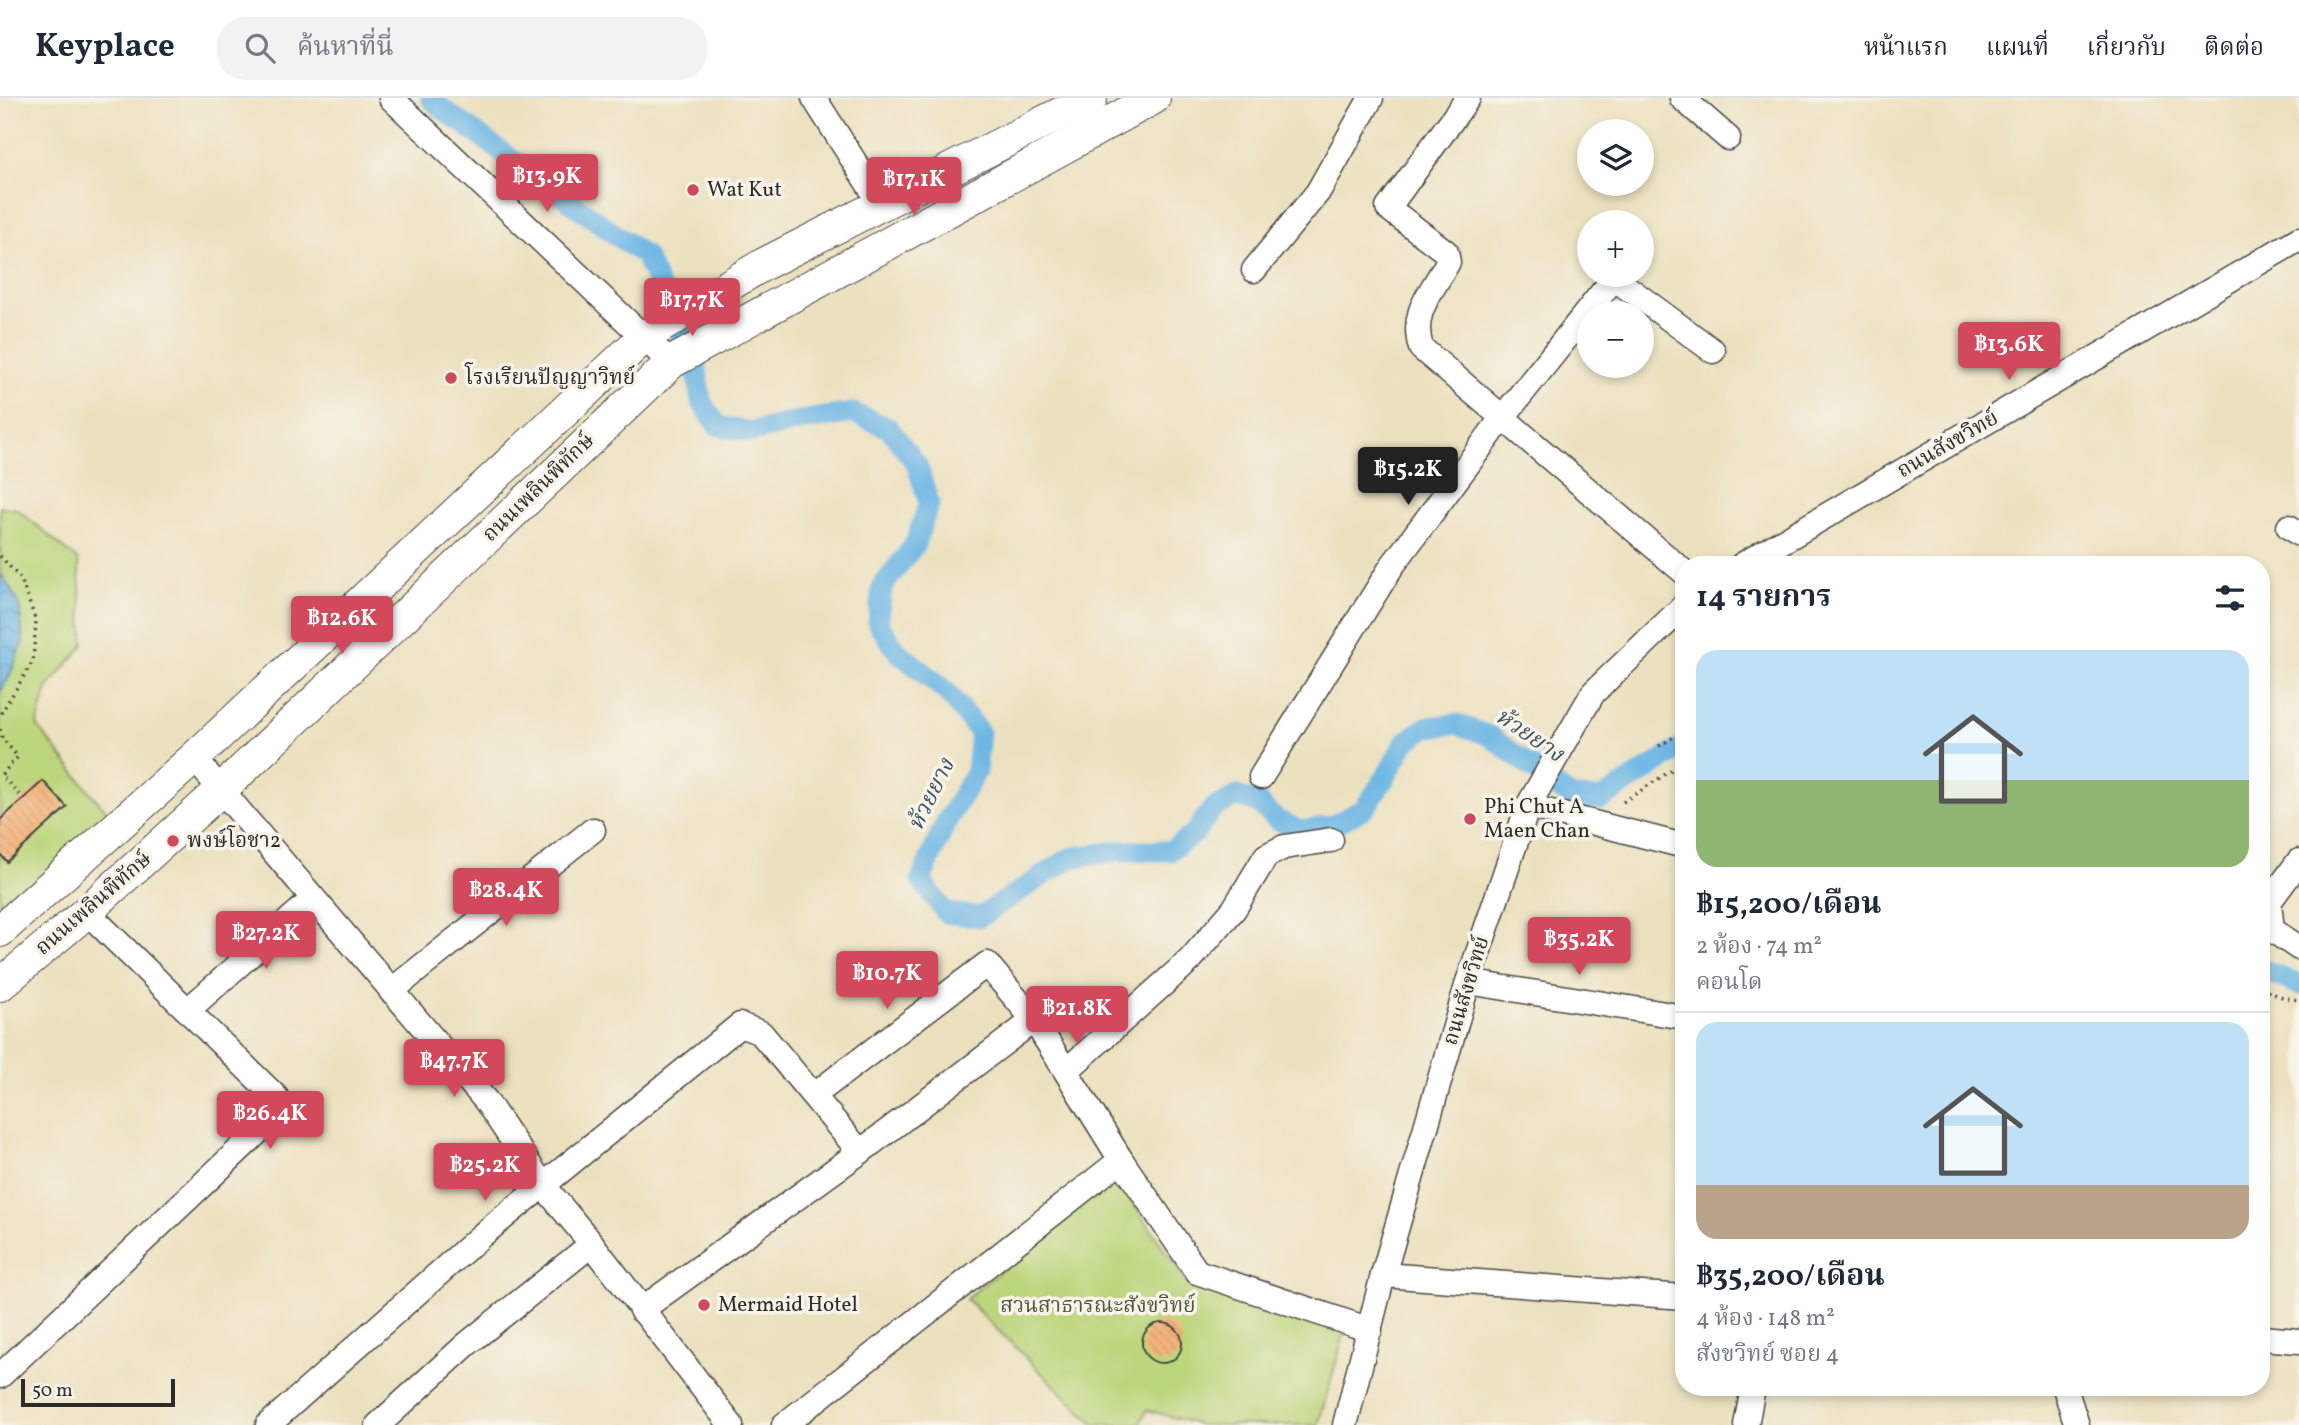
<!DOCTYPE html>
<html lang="th">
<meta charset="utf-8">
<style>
body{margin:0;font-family:Vollkorn,"Noto Serif Thai",serif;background:#f2f2f3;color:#1f2937;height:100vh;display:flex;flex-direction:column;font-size:26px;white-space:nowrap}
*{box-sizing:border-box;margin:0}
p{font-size:23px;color:#747a83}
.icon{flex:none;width:38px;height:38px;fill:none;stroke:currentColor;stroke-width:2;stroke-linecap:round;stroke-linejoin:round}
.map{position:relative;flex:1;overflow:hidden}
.drawer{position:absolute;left:1675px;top:458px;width:595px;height:840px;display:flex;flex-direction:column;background:#fff;border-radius:28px;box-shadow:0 4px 10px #0003}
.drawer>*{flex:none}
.tools{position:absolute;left:1577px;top:21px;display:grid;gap:14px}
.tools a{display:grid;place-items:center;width:77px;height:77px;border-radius:50%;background:#fff;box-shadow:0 4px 10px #0003;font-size:35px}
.scale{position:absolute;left:21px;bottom:18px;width:154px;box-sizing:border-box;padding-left:7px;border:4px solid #2b2b2b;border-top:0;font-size:19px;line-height:24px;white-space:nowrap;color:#2b2b2b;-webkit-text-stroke:5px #f7f3e8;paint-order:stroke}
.price{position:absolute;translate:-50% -60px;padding:0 16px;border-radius:7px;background:#d1495b;color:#fff;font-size:23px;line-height:46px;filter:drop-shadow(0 2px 4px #0008)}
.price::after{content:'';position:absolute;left:50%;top:42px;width:21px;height:16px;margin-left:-10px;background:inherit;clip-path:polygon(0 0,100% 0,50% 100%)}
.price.selected{background:#222;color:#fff}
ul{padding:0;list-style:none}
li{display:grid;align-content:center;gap:14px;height:371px;padding:0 21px}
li+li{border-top:2px solid #e0e1e3}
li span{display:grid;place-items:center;height:217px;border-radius:21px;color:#555}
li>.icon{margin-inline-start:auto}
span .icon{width:126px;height:126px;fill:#fffc;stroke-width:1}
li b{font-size:30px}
h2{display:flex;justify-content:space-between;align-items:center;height:84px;padding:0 21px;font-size:30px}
header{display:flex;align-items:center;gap:42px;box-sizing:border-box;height:98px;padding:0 35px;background:#fff;border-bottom:2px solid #e0e1e3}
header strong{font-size:33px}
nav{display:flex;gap:38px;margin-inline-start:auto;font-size:24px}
.search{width:490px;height:63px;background:#f2f2f3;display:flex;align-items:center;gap:18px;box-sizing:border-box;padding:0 24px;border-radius:28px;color:#747a83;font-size:26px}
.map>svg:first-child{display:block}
.green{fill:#bcd67b;stroke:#748053;stroke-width:2}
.water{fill:url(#water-waves);stroke:#4c7088;stroke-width:2}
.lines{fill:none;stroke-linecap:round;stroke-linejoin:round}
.canal{stroke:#6cb6e4;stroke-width:21}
.building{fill:url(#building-back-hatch)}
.minor-casing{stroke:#484641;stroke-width:27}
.major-casing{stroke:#484641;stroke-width:34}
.path{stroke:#484641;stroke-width:3.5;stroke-dasharray:2 5;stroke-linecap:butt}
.minor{stroke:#fff;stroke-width:24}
.major{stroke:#fff;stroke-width:32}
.poi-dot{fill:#d1495b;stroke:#f7f3e8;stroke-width:2.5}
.labels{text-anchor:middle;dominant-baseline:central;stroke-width:7;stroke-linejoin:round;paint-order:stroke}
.poi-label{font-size:21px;fill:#2b2b2b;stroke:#f7f3e8;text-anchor:start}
.street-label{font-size:21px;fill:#2b2b2b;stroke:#f7f3e8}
.park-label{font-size:21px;fill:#4f563f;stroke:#f7f3e8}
.water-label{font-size:23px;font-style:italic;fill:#3e5562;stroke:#f7f3e8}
</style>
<header>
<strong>Keyplace</strong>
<div class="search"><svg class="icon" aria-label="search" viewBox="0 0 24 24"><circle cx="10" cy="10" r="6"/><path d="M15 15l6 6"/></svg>ค้นหาที่นี่</div>
<nav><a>หน้าแรก</a><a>แผนที่</a><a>เกี่ยวกับ</a><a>ติดต่อ</a></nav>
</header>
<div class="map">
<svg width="2299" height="1327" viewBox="0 0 2299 1327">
<defs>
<pattern id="water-waves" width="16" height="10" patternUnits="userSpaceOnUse" patternTransform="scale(1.75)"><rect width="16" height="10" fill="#6cb6e4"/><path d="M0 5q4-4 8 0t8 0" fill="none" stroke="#5994b9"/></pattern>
<pattern id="building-back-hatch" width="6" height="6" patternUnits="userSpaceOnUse" patternTransform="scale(1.75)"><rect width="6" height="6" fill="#f4b37a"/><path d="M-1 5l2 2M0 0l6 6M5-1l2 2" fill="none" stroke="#d19a6a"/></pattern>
</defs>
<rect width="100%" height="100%" fill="#f7f3e8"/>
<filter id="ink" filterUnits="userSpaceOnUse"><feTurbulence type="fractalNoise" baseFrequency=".0143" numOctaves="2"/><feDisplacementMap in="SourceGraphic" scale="14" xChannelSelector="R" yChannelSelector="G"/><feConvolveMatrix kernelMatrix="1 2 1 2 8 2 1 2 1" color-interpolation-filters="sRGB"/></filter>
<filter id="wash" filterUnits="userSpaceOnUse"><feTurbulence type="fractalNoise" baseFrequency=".00686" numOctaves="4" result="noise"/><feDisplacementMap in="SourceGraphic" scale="28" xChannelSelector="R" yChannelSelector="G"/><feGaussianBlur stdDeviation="1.57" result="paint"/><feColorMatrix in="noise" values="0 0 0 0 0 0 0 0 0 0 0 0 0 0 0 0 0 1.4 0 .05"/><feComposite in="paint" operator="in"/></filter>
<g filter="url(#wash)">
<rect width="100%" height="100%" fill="#ece1bf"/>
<g class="green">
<path d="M0 409 17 411 78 462 84 547 47 590 37 628 100 706 121 726 0 832Z"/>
<path d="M1116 1080 1190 1189 1345 1233 1318 1327H1200L1147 1312 1139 1327H1095L966 1201Z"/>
</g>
<path class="water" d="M0 474 19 505 23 543 10 577 0 595Z"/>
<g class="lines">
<g class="canal">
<path d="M431 0 440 9 645 158 696 268 701 303 718 328 751 334 799 323 853 315 889 330 917 367 929 405 915 446 882 489 878 526 898 554 946 593 980 635 976 674 945 726 921 782 946 815 980 819 1070 760 1118 753H1170L1194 736 1213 710 1237 698 1258 705 1277 722 1301 733 1331 728 1364 711 1386 679 1405 644 1427 629 1457 626 1490 638 1572 700 1602 701 1684 648"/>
<path d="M2261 871 2299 887"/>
</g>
</g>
<g id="blocks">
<g class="building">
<path d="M43 683 67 709 7 764 0 756V722Z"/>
<circle cx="1162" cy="1245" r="20"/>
</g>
</g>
</g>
<g filter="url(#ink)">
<use href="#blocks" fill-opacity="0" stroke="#484641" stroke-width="2"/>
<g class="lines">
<g class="minor-casing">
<g id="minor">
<path d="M391 0 671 265"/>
<path d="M814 0 881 106"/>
<path d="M1468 0 1388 110 1446 154 1448 164 1444 171C1428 199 1411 216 1421 250L1684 474"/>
<path d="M1682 0 1728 40"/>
<path d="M1254 172 1318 94 1371 0"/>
<path d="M2289 429 2299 436"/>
<path d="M1742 467 2299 141"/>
<path d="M194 660 486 1003 543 1087 592 1146 731 1327"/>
<path d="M1261 679 1392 468 1503 319 1614 180 1713 253"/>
<path d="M1528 708 1684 748"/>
<path d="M2299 763 2269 804 2272 832 2299 850"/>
<path d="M1468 884 1684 919"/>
<path d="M391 893 593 732"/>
<path d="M188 912 313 801"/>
<path d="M1066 973 1190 862 1234 811 1266 758 1284 749 1331 742"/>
<path d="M814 997 987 866 1034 922 1121 1062"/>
<path d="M1383 1177 1684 1199"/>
<path d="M641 1212 860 1054 1034 922"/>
<path d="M2261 1240 2299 1243"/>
<path d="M0 1278 277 1016 280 1010 276 999 87 814"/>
<path d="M2065 1290 2077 1327"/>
<path d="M268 1327 482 1137 740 927 761 935 860 1054"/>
<path d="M378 1327 467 1246 592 1146"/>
<path d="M784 1327 1121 1062 1197 1174 1370 1232"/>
<path d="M1345 1327 1383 1177 1468 884 1528 708 1593 595 1684 508"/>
<path d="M1746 1327 1753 1290"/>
</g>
</g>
<g class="major-casing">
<g id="major">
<path d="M0 833 194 660 644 239 764 166 1091 0"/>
<path d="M0 887 76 823 221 692 672 264 1154 0"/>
</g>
</g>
<g class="path">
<path d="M0 458 21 481 36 523 33 563 0 617"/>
<path d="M0 631 2 640 18 659 1 677 23 701"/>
<path d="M1659 648 1684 633"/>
<path d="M1623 704 1684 664"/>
<path d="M2261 891 2285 900 2299 902"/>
</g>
<use href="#minor" class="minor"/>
<use href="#major" class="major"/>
</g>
</g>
<g class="poi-dot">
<circle cx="693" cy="92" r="7"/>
<circle cx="451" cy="280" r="7"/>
<circle cx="1470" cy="721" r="7"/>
<circle cx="173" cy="743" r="7"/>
<circle cx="704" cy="1207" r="7"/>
</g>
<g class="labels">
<g class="poi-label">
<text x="707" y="92">Wat Kut</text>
<text x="465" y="280">โรงเรียนปัญญาวิทย์</text>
<text x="1484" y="709">Phi Chut A<tspan x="1484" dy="24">Maen Chan</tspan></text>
<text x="187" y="743">พงษ์โอชา2</text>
<text x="718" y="1207">Mermaid Hotel</text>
</g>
<g class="street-label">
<text transform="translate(1948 347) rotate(-30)">ถนนสังขวิทย์</text>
<text transform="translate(539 390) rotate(-44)">ถนนเพลินพิทักษ์</text>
<text transform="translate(94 806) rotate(-41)">ถนนเพลินพิทักษ์</text>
<text transform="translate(1467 893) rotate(-73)">ถนนสังขวิทย์</text>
</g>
<g class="park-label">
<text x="1098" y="1208">สวนสาธารณะสังขวิทย์</text>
</g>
<g class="water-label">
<text transform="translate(1529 638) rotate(34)">ห้วยยาง</text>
<text transform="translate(932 697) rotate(-64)">ห้วยยาง</text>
</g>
</g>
</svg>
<div class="tools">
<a><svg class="icon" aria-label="layers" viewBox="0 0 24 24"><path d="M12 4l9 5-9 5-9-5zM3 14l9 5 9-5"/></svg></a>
<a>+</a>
<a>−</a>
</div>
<div class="scale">50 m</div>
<b class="price" style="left:547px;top:116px">฿13.9K</b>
<b class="price" style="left:914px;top:119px">฿17.1K</b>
<b class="price" style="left:692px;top:240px">฿17.7K</b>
<b class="price" style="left:2009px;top:284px">฿13.6K</b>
<b class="price selected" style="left:1408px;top:409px">฿15.2K</b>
<b class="price" style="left:342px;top:558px">฿12.6K</b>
<b class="price" style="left:506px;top:830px">฿28.4K</b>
<b class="price" style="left:266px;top:873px">฿27.2K</b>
<b class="price" style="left:1579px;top:879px">฿35.2K</b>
<b class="price" style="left:887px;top:913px">฿10.7K</b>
<b class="price" style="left:1077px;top:948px">฿21.8K</b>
<b class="price" style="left:454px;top:1001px">฿47.7K</b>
<b class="price" style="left:270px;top:1053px">฿26.4K</b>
<b class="price" style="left:485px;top:1105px">฿25.2K</b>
<section class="drawer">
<h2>14 รายการ<svg class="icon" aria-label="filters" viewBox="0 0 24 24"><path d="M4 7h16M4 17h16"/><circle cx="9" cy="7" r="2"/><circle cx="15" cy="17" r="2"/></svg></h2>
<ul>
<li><span style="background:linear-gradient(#bfe0f5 60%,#8fb573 0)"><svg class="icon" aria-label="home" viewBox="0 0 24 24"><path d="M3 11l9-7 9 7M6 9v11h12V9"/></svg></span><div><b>฿15,200/เดือน</b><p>2 ห้อง · 74 m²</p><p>คอนโด</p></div></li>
<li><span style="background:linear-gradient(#bfe0f5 75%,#b9a48a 0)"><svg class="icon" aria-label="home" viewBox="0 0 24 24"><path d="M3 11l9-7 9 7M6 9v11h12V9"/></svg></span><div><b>฿35,200/เดือน</b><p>4 ห้อง · 148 m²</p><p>สังขวิทย์ ซอย 4</p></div></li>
</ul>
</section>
</div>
